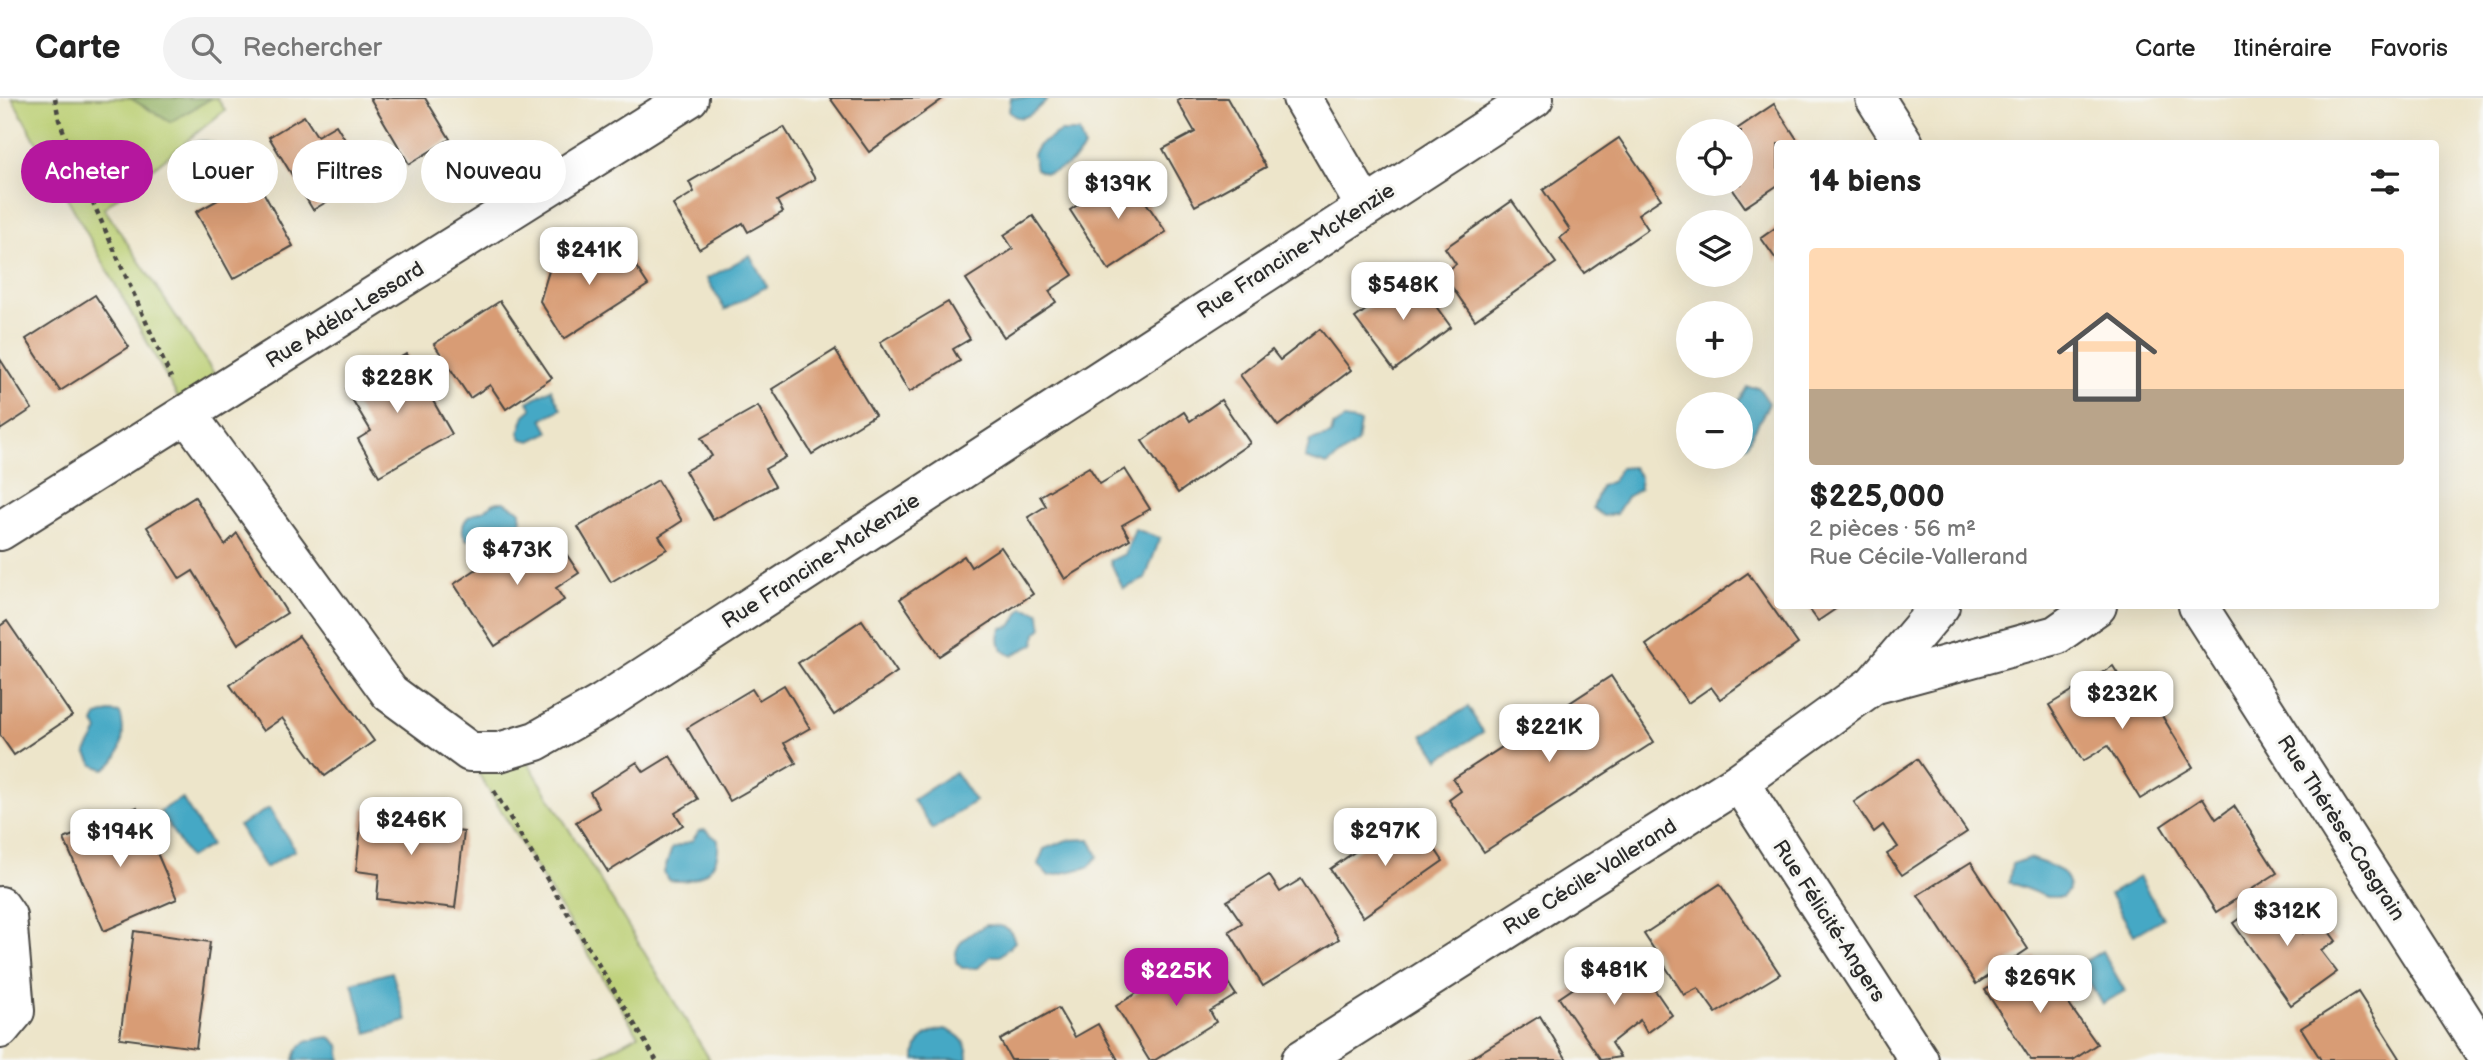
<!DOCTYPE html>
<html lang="fr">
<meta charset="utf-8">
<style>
body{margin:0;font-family:"Balsamiq Sans",sans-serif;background:#f2f2f2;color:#222;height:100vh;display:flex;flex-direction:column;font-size:26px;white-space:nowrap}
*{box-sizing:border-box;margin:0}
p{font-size:23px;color:#767676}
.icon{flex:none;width:38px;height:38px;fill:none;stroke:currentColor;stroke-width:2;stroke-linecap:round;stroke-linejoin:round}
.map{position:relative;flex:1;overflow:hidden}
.side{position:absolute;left:1774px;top:42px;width:665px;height:469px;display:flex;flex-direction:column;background:#fff;border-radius:7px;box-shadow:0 7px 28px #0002}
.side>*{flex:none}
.top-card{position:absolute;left:21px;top:42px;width:665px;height:63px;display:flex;gap:14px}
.controls{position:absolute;left:1676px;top:21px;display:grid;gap:14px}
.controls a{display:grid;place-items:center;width:77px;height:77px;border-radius:50%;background:#fff;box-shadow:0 7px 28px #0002;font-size:35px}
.price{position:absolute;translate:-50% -60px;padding:0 16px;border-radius:14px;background:#fff;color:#222;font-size:23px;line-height:46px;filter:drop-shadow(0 2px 4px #0008)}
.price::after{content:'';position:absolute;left:50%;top:42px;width:21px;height:16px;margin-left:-10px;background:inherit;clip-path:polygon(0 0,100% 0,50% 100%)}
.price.active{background:#b5179e;color:#fff}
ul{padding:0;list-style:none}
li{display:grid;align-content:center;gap:14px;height:371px;padding:0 35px}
li span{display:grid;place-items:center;height:217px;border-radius:7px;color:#555}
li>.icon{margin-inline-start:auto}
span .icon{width:126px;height:126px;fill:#fffc;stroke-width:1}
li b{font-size:30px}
h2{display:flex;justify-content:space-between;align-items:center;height:84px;padding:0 35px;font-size:30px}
.tag{padding:0 24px;border-radius:32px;background:#fff;box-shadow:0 7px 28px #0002;font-size:24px;line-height:63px}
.tag.active{background:#b5179e;color:#fff}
header{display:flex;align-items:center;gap:42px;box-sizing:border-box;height:98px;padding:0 35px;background:#fff;border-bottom:2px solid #e0e0e0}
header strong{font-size:33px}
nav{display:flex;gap:38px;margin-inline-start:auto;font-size:24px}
.search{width:490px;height:63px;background:#f2f2f2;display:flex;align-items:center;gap:18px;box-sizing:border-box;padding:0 24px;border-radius:38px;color:#767676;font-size:26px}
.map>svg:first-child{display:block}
.green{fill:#bace71;stroke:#727c4e;stroke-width:2}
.forest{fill:#93b163;stroke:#5f6e47;stroke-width:2}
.water{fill:#45a8c5;stroke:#386a78;stroke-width:2}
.building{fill:#d89c75}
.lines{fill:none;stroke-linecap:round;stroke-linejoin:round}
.minor-casing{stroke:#484743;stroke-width:42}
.path{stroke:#484743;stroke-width:4.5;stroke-dasharray:5 5;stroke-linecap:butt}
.minor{stroke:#fff;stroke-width:38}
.labels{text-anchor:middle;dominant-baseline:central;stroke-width:6;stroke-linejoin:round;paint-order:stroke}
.street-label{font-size:21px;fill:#2b2b2b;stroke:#f6f6f2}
</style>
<header>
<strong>Carte</strong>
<div class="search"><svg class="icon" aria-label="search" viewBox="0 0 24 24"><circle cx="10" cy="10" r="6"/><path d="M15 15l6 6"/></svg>Rechercher</div>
<nav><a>Carte</a><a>Itinéraire</a><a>Favoris</a></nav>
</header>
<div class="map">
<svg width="2483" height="962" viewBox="0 0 2483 962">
<rect width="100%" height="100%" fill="#f6f6f2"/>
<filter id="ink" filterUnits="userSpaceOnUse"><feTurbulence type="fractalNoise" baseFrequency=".0143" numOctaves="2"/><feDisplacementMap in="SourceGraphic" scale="14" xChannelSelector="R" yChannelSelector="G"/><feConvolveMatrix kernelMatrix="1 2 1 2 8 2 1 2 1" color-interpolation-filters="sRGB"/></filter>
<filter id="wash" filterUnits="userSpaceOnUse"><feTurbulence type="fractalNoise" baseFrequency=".00686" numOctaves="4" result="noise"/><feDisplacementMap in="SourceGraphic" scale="28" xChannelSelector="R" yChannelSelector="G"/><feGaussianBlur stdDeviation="1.57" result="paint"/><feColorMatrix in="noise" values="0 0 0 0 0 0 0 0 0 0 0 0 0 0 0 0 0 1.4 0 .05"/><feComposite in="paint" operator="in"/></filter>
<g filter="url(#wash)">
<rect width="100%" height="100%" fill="#ede5ca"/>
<g class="green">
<path d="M12 0H217L225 12 104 110 225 292 187 316Z"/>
<path d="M461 647 518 648 710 962H591L638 937Z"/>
</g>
<path class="forest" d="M130 0H212L170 24Z"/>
<g class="water">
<path d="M1011 0H1049C1040 7 1023 31 1009 13Z"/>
<path d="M1060 34H1079L1084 49C1078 63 1058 75 1044 75L1036 71 1033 56 1039 47Z"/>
<circle cx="203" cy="66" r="23"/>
<path d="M750 157 767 188 725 212 707 181Z"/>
<path d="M1747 289H1758L1769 305 1747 347 1741 349V306H1737Z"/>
<path d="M551 291 561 311 542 321 549 334 531 343 522 341 519 335 525 317 532 311 528 304Z"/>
<path d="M1344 321 1360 324 1357 345 1327 367 1305 360 1310 343 1331 337 1333 328Z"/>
<path d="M1633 369 1640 379V391L1627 399 1616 416 1603 418 1593 410 1601 388 1613 383 1620 370Z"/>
<path d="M497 404H504L520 413 522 431 509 437 490 432 476 442H467L463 436C461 420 470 417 482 413 488 411 491 406 497 404Z"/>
<path d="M1135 431 1160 440 1145 481 1123 491 1110 463 1125 456Z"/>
<path d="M1023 510 1039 514 1042 530 1036 535 1035 546 1012 557C1000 554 996 541 1002 530L1011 528Z"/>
<path d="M1468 609 1483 634 1439 661 1423 637Z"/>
<path d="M109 614 120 615C126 633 123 662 104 671L93 667 86 654 98 633 94 625 97 618Z"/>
<path d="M955 674 975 703 933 731 913 702Z"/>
<path d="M182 700 211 747 189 760 160 713Z"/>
<path d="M269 710 295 752 265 770 239 728Z"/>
<path d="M705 732 718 742C721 772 696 787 668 782L664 774 672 750 692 743 699 733Z"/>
<path d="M1090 741 1098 758 1089 769 1049 778 1038 766 1044 751 1067 742Z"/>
<path d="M2029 760C2047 767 2069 770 2069 792L2062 799H2047L2009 784 2012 766Z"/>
<path d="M2139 779 2163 820 2134 837 2110 796Z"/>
<path d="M986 827C1001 827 1011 828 1015 844L1000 858H991L978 870H962L956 864C952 844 972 835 986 827Z"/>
<path d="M2102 853 2125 893 2102 906 2079 867Z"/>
<path d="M392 874 407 923 367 935 352 885Z"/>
<path d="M945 931C959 936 969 946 968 962H915C914 943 927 933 945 931Z"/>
<path d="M330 939 339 947 341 962H294C297 942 313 941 330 939Z"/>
</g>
<g id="blocks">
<g class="building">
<path d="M370 0H425L450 41 409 66Z"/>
<path d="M830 0H944L869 54Z"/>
<path d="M1183 0H1227L1266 69 1195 108 1163 51 1195 34 1177 3Z"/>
<path d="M1774 6 1800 46H1778V87L1745 109 1729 86H1741V33H1734Z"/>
<path d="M304 18 317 38 336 27 368 79 313 112 269 39Z"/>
<path d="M784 29 815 81 777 103 783 114 748 134 743 125 699 151 673 107 694 94 689 84Z"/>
<path d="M1619 40 1661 101 1638 116 1648 131 1584 175 1560 140 1570 132 1543 92Z"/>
<path d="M1126 75 1166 134 1109 172 1070 112Z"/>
<path d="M256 81 293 148 233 181 196 114Z"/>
<path d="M1512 103 1556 165 1475 222 1443 176 1456 166 1445 150Z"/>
<path d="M1033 118 1073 177 1049 193 1056 204 1004 239 966 181 1013 151 1004 137Z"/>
<path d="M1778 128V164L1761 140Z"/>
<path d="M620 144 648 187 564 241 540 203 551 166 581 147 591 162Z"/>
<path d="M1413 177 1451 229 1394 272 1355 220Z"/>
<path d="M95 197 129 249 60 293 26 241Z"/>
<path d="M500 203 552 280 506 311 490 287 470 300 434 246Z"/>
<path d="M948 204 970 241 953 251 960 263 909 294 880 244Z"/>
<path d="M1320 231 1351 272 1278 328 1240 277 1272 252 1280 262Z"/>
<path d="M835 252 875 317 812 356 772 291Z"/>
<path d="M406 256 452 336 379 378 358 341 371 333 346 291Z"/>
<path d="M0 261 32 311 0 332Z"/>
<path d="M1221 302 1250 345 1178 395 1142 343 1184 314 1190 323Z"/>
<path d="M758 308 786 359 765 371 775 388 713 422 685 373 712 358 701 340Z"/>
<path d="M1089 369 1100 386 1125 371 1150 411 1122 427 1130 441 1065 481 1028 419 1046 408 1040 398Z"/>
<path d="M658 382 682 423 659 438 667 451 611 484 578 429Z"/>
<path d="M195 399 225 447 237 435 287 515 238 546 193 473 180 481 147 429Z"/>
<path d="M552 435 579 475 556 490 564 502 495 548 454 486 522 441 528 451Z"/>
<path d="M1001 449 1033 496 939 558 900 501 964 458 971 469Z"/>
<path d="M1748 475 1798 546 1720 601 1711 589 1688 605 1646 547Z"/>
<path d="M1807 508H1840L1818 523Z"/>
<path d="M862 522 897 574 834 617 798 565Z"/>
<path d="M7 523 72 618 14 657 0 637V528Z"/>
<path d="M299 538 374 643 325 678 282 620 263 633 230 587Z"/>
<path d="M2113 568 2137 607 2150 598 2193 669 2140 701 2108 648 2083 663 2049 607Z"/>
<path d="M1611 578 1654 644 1484 754 1449 702 1461 693 1453 681Z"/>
<path d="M784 587 810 630 784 645 796 665 730 703 687 630 752 591 759 602Z"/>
<path d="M670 658 698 701 675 715 683 727 608 774 576 724 599 710 590 694 637 664 644 674Z"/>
<path d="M1917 661 1967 734 1902 777 1887 756 1898 749 1883 727 1874 734 1854 704Z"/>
<path d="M2203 700 2216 721 2234 708 2277 775 2216 814 2161 728Z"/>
<path d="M137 709 177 801 104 833 64 741Z"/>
<path d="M363 710 448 719 447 732 464 734 455 810 377 801 379 776 356 773Z"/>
<path d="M1418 726 1443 763 1363 819 1330 771 1389 730 1397 741Z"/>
<path d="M1971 764 2028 851 1976 886 1918 797Z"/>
<path d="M1269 777 1280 794 1301 781 1339 841 1263 888 1229 833 1242 825 1227 803Z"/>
<path d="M1720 786 1780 876 1716 915 1698 890 1684 897 1644 836Z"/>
<path d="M2275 795 2303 835 2320 822 2336 843 2321 853 2337 874 2291 907 2233 825Z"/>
<path d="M134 833 210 844 196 950 120 940Z"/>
<path d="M1211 859 1236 897 1210 913 1216 924 1155 962H1149L1116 908 1177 870 1182 877Z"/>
<path d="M2035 859 2097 946 2073 962H2031L1985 892Z"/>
<path d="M1637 866 1672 917 1647 935 1640 922 1611 945 1620 959 1601 962 1559 900 1608 867 1615 878Z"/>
<path d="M2358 894 2400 960 2396 962H2321L2301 930Z"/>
<path d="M1058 910 1075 939 1098 926 1118 962H1011L1000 942Z"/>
<path d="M1540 918 1567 962H1468Z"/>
</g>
</g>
</g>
<g filter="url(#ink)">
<use href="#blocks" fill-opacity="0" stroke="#484743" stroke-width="2"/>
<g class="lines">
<g class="minor-casing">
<g id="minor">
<path d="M1302 0 1365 108"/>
<path d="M1875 0 1904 46"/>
<path d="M187 316 390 595 470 654H499L536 643 603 605 1534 0"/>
<path d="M0 433 689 0"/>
<path d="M2198 508 2483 953"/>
<path d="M1873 587 2056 537 2097 508"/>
<path d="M1739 684 1919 962"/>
<path d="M0 808 7 818 15 913 0 931"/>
<path d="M1301 962 1739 684 1873 587 1940 508"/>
</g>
</g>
<g class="path">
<path d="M55 0 59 22 83 82 171 280"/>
<path d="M494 693 656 962"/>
</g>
<use href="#minor" class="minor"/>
</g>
</g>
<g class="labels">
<g class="street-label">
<text transform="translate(1296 153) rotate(-33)">Rue Francine-McKenzie</text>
<text transform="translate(345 217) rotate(-32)">Rue Adéla-Lessard</text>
<text transform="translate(821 463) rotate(-33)">Rue Francine-McKenzie</text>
<text transform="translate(2341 730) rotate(57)">Rue Thérèse-Casgrain</text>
<text transform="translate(1590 779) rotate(-32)">Rue Cécile-Vallerand</text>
<text transform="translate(1829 823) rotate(57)">Rue Félicité-Angers</text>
</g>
</g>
</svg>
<div class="controls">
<a><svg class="icon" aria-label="locate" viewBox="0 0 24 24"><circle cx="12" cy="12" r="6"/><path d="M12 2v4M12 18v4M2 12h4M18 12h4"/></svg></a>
<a><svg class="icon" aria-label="layers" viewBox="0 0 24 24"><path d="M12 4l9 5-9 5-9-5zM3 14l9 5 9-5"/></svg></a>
<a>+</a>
<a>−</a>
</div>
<b class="price" style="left:1118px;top:123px">$139K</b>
<b class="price" style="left:589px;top:189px">$241K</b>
<b class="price" style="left:1403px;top:224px">$548K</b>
<b class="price" style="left:397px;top:317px">$228K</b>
<b class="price" style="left:517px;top:489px">$473K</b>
<b class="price" style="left:2122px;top:633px">$232K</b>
<b class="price" style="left:1549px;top:666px">$221K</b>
<b class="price" style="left:411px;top:759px">$246K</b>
<b class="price" style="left:1385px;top:770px">$297K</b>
<b class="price" style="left:120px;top:771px">$194K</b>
<b class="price" style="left:2287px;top:850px">$312K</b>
<b class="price" style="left:1614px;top:909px">$481K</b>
<b class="price active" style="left:1176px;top:910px">$225K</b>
<b class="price" style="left:2040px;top:917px">$269K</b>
<div class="top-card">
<a class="tag active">Acheter</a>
<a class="tag">Louer</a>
<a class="tag">Filtres</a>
<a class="tag">Nouveau</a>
</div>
<section class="side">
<h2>14 biens<svg class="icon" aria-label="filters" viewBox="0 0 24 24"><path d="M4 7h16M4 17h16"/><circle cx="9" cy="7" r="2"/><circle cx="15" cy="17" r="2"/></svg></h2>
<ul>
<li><span style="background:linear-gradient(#ffd9b3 65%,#b9a48a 0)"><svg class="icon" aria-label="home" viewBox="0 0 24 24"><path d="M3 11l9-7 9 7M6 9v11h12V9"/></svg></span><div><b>$225,000</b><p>2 pièces · 56 m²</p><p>Rue Cécile-Vallerand</p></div></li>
</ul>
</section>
</div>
